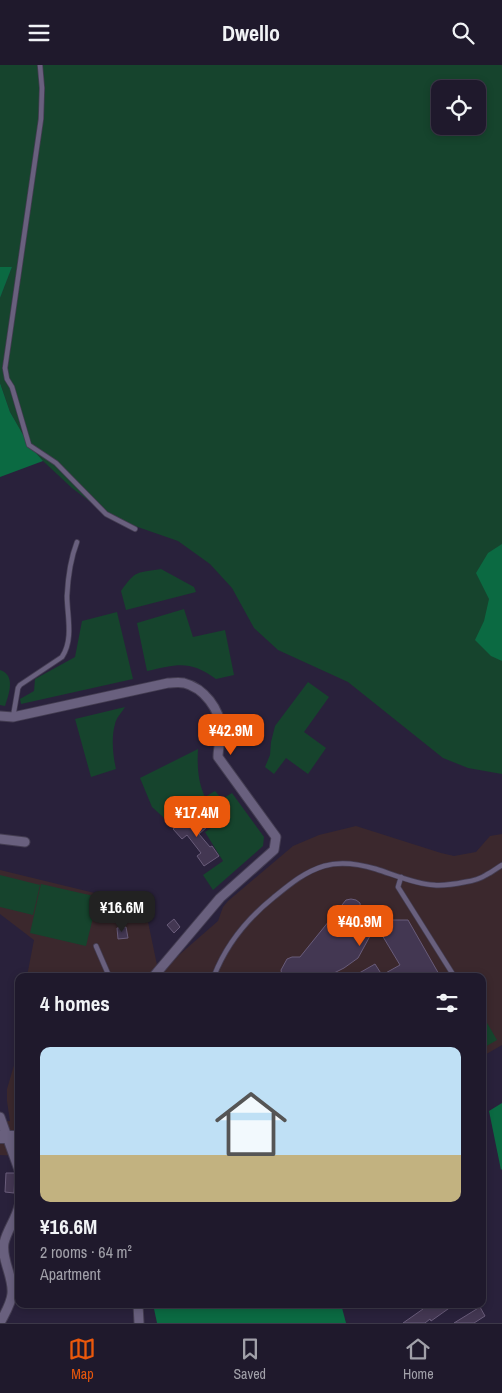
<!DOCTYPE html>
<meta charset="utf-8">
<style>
body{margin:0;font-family:"Archivo Narrow",sans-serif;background:#272234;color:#f1f3f6;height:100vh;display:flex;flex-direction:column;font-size:19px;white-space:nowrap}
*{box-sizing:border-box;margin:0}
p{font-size:16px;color:#a1a0a9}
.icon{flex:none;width:28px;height:28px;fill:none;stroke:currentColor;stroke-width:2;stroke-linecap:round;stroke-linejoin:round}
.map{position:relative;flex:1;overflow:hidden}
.details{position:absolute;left:15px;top:908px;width:471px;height:335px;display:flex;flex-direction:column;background:#1f192c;border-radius:10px;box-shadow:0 2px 8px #0003,0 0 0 1px #3c3848}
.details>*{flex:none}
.fabs{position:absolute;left:431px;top:15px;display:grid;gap:10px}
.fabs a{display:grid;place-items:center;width:55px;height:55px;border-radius:10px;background:#1f192c;box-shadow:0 2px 8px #0003,0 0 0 1px #3c3848;font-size:25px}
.price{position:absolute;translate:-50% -42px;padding:0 11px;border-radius:10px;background:#ea580c;color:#fff;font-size:16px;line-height:32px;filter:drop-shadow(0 1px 2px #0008)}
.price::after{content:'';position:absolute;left:50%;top:30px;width:15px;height:11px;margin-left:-8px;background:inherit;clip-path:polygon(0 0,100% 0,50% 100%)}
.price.on{background:#222;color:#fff}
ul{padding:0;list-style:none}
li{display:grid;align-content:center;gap:10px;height:265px;padding:0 25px}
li+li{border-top:1px solid #3c3848}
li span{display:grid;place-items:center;height:155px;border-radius:10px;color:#555}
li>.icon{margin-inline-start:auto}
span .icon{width:90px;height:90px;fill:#fffc;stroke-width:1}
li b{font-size:21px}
h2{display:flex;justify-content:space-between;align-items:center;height:60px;padding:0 25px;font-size:21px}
header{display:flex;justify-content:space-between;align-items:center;height:65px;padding:0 25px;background:#1f192c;font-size:22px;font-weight:800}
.tab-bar{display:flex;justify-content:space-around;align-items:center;height:70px;border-top:1px solid #3c3848;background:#1f192c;font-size:14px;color:#a1a0a9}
.tab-bar a{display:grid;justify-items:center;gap:2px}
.tab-bar .on{color:#ea580c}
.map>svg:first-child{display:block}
.education{fill:#3b282d}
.green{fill:#16442d;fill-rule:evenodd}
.forest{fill:#0b6a42}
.building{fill:#433752;stroke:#695c7a}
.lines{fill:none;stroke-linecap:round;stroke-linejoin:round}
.lane-casing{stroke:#443d52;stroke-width:6}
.street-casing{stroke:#443d52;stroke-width:11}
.secondary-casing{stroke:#443d52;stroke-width:14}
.lane{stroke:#69607e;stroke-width:4.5}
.street{stroke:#69607e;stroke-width:9}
.secondary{stroke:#69607e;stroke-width:12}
</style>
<header><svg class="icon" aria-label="menu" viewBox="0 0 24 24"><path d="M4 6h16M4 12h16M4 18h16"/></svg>Dwello<svg class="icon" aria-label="search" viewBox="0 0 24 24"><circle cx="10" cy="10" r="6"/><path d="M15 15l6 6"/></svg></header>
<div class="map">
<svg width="502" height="1258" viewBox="0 0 502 1258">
<rect width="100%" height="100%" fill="#29213b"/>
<g class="education">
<path d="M356 761 441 788 454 791 476 787 490 771 502 769V980L483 991 482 911H160L179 890 218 856 223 842 228 836 293 781 319 770Z"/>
<path d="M0 805 111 832 142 828 157 900 148 911H27L34 875 0 849Z"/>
<path d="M19 966V1093L18 1091 0 1090V1057L10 1056 7 1036V1024L15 997Z"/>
</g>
<g class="green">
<path d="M0 0H502V709L468 703 443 693 348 617 278 585 254 563 232 523 210 499 178 476 132 460 106 449 72 423 43 396 29 380 10 347 0 318V233L12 202H0ZM440 24H478V61H440Z"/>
<path d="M161 504 194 522 196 527 126 545 121 526C136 505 136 508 161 504Z"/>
<path d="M184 544 193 572 225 565 234 610 216 614C190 595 178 599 147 606L137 558Z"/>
<path d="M117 547 133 614 21 639 20 634 34 626 35 614 75 592 82 556Z"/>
<path d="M0 605C16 610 9 629 5 641L0 640Z"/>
<path d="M308 617 329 632 304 667 326 683 308 709 286 693 274 709 265 702 270 690 271 677 275 661Z"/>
<path d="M125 642C122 647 116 653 115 659 111 673 113 691 116 704L91 712 75 654Z"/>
<path d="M198 684C197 701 198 717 205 732L215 726 222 734 232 728 264 772 263 781 213 825 203 810 223 796 205 767 211 763 198 745 173 761 152 742 140 713Z"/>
<path d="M0 810 40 820 33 850 0 842Z"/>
<path d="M41 819 98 832 86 881 30 868Z"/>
<path d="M138 835 141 850 115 856 112 841Z"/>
<path d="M483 951 497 975 483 983H482Z"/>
</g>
<g class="forest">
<path d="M0 202H12L0 233Z"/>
<path d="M0 318 10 347 29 380 43 396 0 412Z"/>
<path d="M502 479V596L491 591 475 575 484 556 489 534 476 508 488 488Z"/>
<path d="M502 1038V1104L501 1105 489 1046Z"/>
<path d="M153 1239H341L346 1258H157Z"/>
</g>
<g class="building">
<path d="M197 748 208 761 199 769 210 782 212 781 219 791 204 801 197 791 201 788 187 770 182 774 173 764 184 755 185 757Z"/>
<path d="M351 834 356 835 360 838 361 850 369 855H408L440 911H354L375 899 382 910 400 900 376 860 358 893 344 903 328 911H282L281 905 287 894 292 892H300L346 835Z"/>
<path d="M174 854 180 862 174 868 167 860Z"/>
<path d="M126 862 128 873 118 874 117 863Z"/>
<path d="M6 1108H14L15 1109 14 1128 5 1127Z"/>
<path d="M419 1239H455L431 1256 430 1254 425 1258H403L423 1244Z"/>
<path d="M480 1242 485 1251 474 1258H454Z"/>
</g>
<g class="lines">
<g class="lane-casing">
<g id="lane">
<path d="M40 0 42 23 41 54 5 303 7 314 12 322 29 380 56 398 106 449 135 464"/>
<path d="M13 652 18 623 20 620 62 592C74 574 67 550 67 531 68 511 70 495 77 477"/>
<path d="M401 812 398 822 454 911"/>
<path d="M96 881 109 911"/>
<path d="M214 911C226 880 247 854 273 833 289 820 304 807 324 801 341 796 359 799 376 804 395 810 415 819 434 820 445 821 455 819 465 817 472 816 480 814 486 810 492 807 497 803 502 800"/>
</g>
</g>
<g class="street-casing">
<g id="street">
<path d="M0 651 13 652 168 618C173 618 178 617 184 618 204 623 220 644 221 665 221 674 218 683 218 692L276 772 274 785 220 833 154 911"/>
<path d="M0 774 25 777"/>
<path d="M0 1052 19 1105"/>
<path d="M138 1239 139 1258"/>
<path d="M0 1258C5 1248 11 1239 12 1229 14 1212 1 1195 4 1178 7 1165 16 1154 19 1141"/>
</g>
</g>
<g class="secondary-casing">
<path id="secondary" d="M0 1072H19"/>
</g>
<use href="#lane" class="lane"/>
<use href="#street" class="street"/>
<use href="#secondary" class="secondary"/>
</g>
</svg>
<div class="fabs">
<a><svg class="icon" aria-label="locate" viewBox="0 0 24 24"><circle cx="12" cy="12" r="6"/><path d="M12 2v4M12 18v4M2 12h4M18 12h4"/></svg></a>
</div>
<b class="price" style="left:231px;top:691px">¥42.9M</b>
<b class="price" style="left:197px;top:773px">¥17.4M</b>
<b class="price on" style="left:122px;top:868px">¥16.6M</b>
<b class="price" style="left:360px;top:882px">¥40.9M</b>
<section class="details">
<h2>4 homes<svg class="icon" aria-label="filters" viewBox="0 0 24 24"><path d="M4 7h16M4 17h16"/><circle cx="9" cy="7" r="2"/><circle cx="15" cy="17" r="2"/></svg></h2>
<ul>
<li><span style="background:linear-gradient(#bfe0f5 70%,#c2b280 0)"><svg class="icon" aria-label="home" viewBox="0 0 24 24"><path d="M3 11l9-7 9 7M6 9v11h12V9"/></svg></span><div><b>¥16.6M</b><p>2 rooms · 64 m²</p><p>Apartment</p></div></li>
</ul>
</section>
</div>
<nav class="tab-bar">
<a class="on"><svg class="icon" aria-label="map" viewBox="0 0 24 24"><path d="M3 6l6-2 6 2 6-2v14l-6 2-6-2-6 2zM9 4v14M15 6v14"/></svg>Map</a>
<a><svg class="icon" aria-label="saved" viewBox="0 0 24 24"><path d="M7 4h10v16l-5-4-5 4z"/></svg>Saved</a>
<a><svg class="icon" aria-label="home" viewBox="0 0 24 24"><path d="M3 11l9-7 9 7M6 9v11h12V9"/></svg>Home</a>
</nav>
